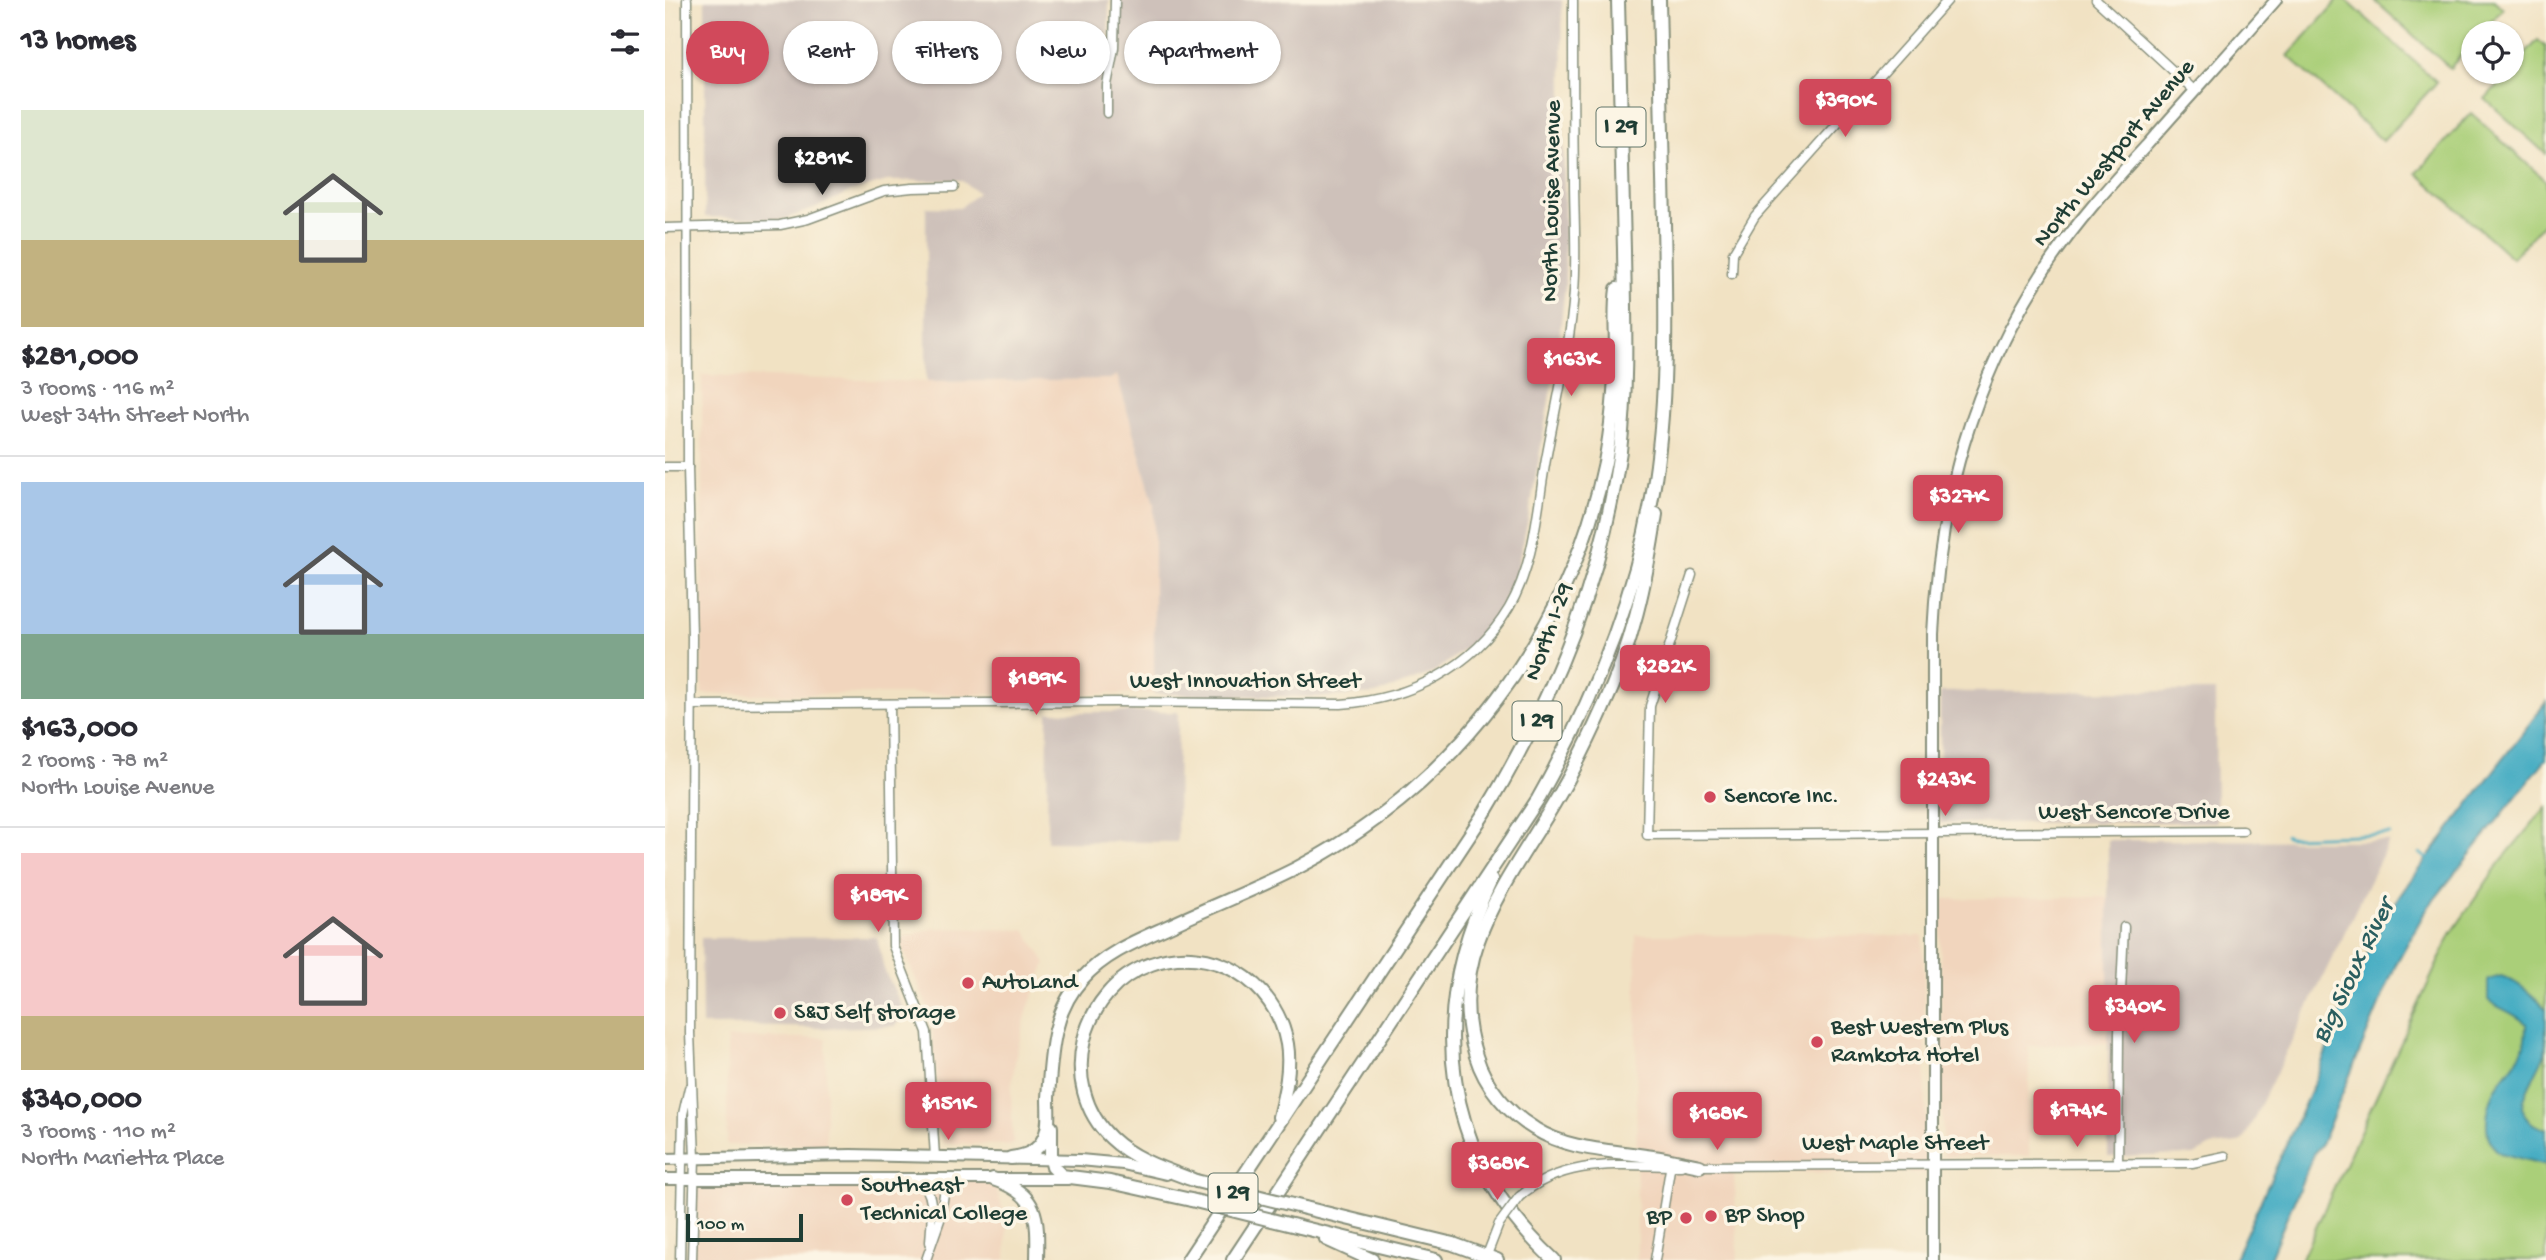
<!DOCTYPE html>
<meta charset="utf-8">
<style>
body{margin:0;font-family:"Gochi Hand",sans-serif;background:#f7f7f7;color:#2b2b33;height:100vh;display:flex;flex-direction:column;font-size:26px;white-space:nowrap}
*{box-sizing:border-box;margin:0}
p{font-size:23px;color:#7c7c81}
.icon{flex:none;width:38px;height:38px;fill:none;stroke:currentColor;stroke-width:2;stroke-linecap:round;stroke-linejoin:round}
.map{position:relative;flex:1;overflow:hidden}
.side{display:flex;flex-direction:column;background:#fff;width:665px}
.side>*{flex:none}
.top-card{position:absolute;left:21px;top:21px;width:665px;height:63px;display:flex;gap:14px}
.buttons{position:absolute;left:1796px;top:21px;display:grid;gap:14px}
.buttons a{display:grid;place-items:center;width:63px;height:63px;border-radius:50%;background:#fff;box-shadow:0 2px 5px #0004;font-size:35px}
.scale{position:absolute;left:21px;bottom:18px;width:117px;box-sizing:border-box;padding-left:7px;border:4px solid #1f3d34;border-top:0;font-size:19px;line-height:24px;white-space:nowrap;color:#1f3d34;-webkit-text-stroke:5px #fcf5e5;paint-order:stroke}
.price{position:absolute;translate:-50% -60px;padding:0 16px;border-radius:7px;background:#d1495b;color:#fff;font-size:23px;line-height:46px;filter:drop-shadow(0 2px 4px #0008)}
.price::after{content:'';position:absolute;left:50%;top:42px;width:21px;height:16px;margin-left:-10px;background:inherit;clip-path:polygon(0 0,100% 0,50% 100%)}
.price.current{background:#222;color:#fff}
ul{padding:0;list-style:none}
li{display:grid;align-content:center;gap:14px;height:371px;padding:0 21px}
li+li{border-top:2px solid #e1e1e2}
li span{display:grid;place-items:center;height:217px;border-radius:0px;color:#555}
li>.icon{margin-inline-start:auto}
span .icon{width:126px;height:126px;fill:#fffc;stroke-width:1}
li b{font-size:30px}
h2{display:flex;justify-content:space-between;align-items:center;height:84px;padding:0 21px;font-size:30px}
.tag{padding:0 24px;border-radius:32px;background:#fff;box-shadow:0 2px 5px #0004;font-size:24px;line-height:63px}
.tag.current{background:#d1495b;color:#fff}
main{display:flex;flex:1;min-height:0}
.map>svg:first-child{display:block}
.built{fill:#f1d5bd}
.industrial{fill:#cec1ba}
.green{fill:#aacf79;stroke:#648656;stroke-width:2}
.water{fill:#43abc2;stroke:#31747b;stroke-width:2}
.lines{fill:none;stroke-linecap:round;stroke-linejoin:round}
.stream{stroke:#43abc2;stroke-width:2.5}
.minor-casing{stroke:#88907c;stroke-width:11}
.major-casing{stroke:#88907c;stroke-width:14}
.highway-casing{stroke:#88907c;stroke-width:16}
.minor{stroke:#fff;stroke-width:8}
.major{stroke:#fff;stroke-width:10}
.highway{stroke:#fff;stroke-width:12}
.minor-bridge-casing{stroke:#88907c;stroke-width:11;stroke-linecap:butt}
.highway-bridge-casing{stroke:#88907c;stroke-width:16;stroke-linecap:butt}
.minor-bridge{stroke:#fff;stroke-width:8}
.highway-bridge{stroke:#fff;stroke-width:12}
.poi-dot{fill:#d1495b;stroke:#fcf5e5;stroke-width:2.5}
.labels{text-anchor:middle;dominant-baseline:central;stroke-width:7;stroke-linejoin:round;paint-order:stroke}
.shield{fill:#fcf5e5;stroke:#617469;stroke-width:2}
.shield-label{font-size:23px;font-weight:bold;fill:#1f3d34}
.street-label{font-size:24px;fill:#1f3d34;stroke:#fcf5e5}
.poi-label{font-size:24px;fill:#1f3d34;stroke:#fcf5e5;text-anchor:start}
.water-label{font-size:26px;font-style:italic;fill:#2a5e5f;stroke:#fcf5e5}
</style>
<main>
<section class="side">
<h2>13 homes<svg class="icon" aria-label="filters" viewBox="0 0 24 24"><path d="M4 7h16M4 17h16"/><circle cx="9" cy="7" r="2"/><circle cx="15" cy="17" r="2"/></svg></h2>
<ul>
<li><span style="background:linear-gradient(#dfe7d0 60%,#c2b280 0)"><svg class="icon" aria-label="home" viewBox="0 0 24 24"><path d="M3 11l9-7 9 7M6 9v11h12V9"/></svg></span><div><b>$281,000</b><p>3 rooms · 116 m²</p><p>West 34th Street North</p></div></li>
<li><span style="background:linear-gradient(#a9c7e8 70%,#7fa58c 0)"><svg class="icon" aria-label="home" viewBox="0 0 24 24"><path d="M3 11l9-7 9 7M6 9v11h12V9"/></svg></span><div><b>$163,000</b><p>2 rooms · 78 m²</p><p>North Louise Avenue</p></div></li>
<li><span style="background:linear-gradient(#f6c9c9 75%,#c2b280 0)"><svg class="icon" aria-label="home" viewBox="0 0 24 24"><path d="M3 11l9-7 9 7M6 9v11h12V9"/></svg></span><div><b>$340,000</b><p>3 rooms · 110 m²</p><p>North Marietta Place</p></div></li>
</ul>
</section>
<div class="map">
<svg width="1881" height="1260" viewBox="0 0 1881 1260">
<rect width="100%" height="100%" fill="#fcf5e5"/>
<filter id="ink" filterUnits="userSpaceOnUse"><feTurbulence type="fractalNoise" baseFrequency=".0143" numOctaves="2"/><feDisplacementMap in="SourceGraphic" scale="14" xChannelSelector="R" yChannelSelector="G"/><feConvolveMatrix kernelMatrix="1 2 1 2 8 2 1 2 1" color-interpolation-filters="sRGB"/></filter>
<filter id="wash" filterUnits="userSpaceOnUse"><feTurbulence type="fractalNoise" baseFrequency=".00686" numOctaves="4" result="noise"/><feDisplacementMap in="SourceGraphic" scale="28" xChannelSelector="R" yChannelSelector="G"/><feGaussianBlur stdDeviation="1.57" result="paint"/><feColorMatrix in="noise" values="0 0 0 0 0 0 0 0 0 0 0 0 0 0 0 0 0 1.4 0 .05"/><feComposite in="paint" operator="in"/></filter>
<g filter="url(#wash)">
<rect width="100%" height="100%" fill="#f1e2c3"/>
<g class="built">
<path d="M37 375 261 382 445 379 452 375 489 505V694H37Z"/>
<path d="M1444 897 1445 1043 1364 1046V1156H1278L1275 899Z"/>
<path d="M269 928 360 930 381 963 363 1008 351 1055 346 1090 348 1145 278 1143 266 1015 234 939Z"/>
<path d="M971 935 1258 936 1262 1173 1069 1172 1073 1260H972Z"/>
<rect x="62" y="1038" width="99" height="107"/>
<path d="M29 1178 328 1179 342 1221 341 1260H29Z"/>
</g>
<g class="industrial">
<path d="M40 0H444L443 49 454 51 455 0H897L900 286 893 349 864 515 851 572 833 614 810 641 768 673 711 694 660 697 489 694V505L452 375 445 379 261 382V207L295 208 313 193 296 180 222 181 184 192 151 208 119 219 40 217Z"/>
<path d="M1550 691 1551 822 1275 823V692Z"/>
<path d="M383 712H513L512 842 382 841Z"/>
<path d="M1443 840 1724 841 1579 1139 1573 1143 1546 1146 1529 1155 1443 1157Z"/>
<path d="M212 937 219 969 240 1013 230 1026 161 1028 37 1025 36 938Z"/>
</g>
<g class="green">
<path d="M1673 0H1681L1772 82 1718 141 1623 56Z"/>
<path d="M1709 0H1829L1838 9 1816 33H1808V42L1785 68Z"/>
<path d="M1873 40 1881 47V154L1820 99Z"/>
<path d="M1806 113 1881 181V221L1847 258 1752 173Z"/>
<path d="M1881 807V1260H1636L1786 934 1835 862Z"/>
</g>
<g class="water">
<path d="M1881 702V759L1761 910 1731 964 1656 1145 1649 1153 1604 1260H1569L1650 1081 1683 993 1721 916 1745 881Z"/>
<path d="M1836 976C1854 982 1868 995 1881 1009 1881 1022 1881 1041 1880 1053 1871 1080 1835 1117 1881 1129V1165L1835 1153C1816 1139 1821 1111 1829 1092 1836 1077 1850 1066 1857 1051 1860 1043 1861 1033 1861 1024 1850 1012 1835 1010 1823 1000V980Z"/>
</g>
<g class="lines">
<g class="stream">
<path d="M1620 835 1623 837 1725 834"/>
<path d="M1755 853 1763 860"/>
</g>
</g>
</g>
<g filter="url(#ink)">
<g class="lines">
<g class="minor-casing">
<g id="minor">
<path d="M22 0 23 467 27 637 25 1033 30 1158 27 1260"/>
<path d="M1431 0 1530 91"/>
<path d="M442 113V85L449 48 450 0"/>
<path d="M0 228 115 225 143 219 219 191 247 188 289 187"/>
<path d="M1067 274 1068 253 1090 216 1283 0"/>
<path d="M0 467H23"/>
<path d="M1027 575 985 706 982 835 1578 831"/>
<path d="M225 704 228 946 262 1032 270 1157"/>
<path d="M27 705 450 702 676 704C745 699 808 668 844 608 869 565 872 512 880 465 890 408 905 349 909 292 912 255 909 217 909 180 908 120 908 60 908 0"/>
<path d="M1453 1163 1454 1033 1459 927"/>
<path d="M1032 1166 1527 1163 1560 1156"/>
<path d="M253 1180C272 1191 266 1223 265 1242"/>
<path d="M854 1197C901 1156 958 1166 1016 1166"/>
<path d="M15 1260 18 1114 24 1088"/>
<path d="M261 1260 275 1220 279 1194 292 1179"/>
<path d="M820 1260 834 1224"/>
<path d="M990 1260 1006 1163"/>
</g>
</g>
<g class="major-casing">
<g id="major">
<path d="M0 1159 186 1155 415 1160 458 1164 501 1174"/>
<path d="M0 1179H403"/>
<path d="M1268 1260V634C1274 501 1307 381 1380 269 1409 225 1445 185 1481 146 1524 97 1568 49 1611 0"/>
</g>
</g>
<g class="highway-casing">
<g id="highway">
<path d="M991 514C981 581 967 647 938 708 923 742 906 776 887 807 840 885 779 959 811 1056 820 1086 843 1113 870 1129 905 1151 948 1150 988 1157 1003 1159 1019 1163 1035 1166"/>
<path d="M826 880C760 1017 776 1155 889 1260"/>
<path d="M386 1127V1159L388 1167 397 1176 445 1182 526 1200"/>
<path d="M346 1158C360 1156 373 1152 379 1138 385 1127 383 1111 383 1098 386 1055 387 1012 417 979 439 954 471 941 500 928 544 907 589 890 632 868 789 787 905 634 940 462 947 426 950 389 951 352 951 331 949 309 952 289"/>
<path d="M328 1179C374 1194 373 1217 372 1260"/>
<path d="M531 1181C502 1170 469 1160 446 1138 391 1085 415 989 486 964 546 942 611 981 622 1044 626 1068 620 1093 614 1117"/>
<path d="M640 1208 788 1244 832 1260"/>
<path d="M635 1227 771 1260"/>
<path d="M661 1239 707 1260"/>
<path d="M523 1260 820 812C888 700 937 581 955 451 963 384 960 317 959 250 957 166 955 83 953 0"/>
<path d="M568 1260 873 799C926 705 968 604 987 498 1003 406 1001 315 999 223 997 148 995 74 994 0"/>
</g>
</g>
<use href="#minor" class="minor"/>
<use href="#major" class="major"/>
<use href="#highway" class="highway"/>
<g class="minor-bridge-casing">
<path id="minor-bridge" d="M834 1224 854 1197"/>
</g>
<g class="highway-bridge-casing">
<g id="highway-bridge">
<path d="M531 1181 640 1208"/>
<path d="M526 1200 635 1227"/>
</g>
</g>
<use href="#minor-bridge" class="minor-bridge"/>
<use href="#highway-bridge" class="highway-bridge"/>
</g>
</g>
<g class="poi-dot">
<circle cx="1045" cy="797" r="7"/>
<circle cx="303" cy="983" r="7"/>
<circle cx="115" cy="1013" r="7"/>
<circle cx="1152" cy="1042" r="7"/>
<circle cx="182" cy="1200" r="7"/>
<circle cx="1046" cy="1216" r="7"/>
<circle cx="1021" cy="1218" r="7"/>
</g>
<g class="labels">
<g class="shield">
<rect x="931.5" y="107.5" width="49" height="39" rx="5"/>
<rect x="847.5" y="701.5" width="49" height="39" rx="5"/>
<rect x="543.5" y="1173.5" width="49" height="39" rx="5"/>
</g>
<g class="shield-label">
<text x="956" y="127">I 29</text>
<text x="872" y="721">I 29</text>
<text x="568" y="1193">I 29</text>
</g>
<g class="street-label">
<text transform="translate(1450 154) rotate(-50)">North Westport Avenue</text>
<text transform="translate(888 201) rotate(-89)">North Louise Avenue</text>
<text transform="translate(885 632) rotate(-70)">North I-29</text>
<text x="580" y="682">West Innovation Street</text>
<text x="1469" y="813">West Sencore Drive</text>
<text x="1230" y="1144">West Maple Street</text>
</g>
<g class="poi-label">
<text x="1059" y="797">Sencore Inc.</text>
<text x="317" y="983">AutoLand</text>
<text x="129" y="1013">S&amp;J Self storage</text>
<text x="1166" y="1028">Best Western Plus<tspan x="1166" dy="28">Ramkota Hotel</tspan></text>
<text x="196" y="1186">Southeast<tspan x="196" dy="28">Technical College</tspan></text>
<text x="1060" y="1216">BP Shop</text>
<text x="1007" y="1218" text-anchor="end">BP</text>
</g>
<g class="water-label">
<text transform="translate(1690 972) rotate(-64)">Big Sioux River</text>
</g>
</g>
</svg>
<div class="buttons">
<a><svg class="icon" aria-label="locate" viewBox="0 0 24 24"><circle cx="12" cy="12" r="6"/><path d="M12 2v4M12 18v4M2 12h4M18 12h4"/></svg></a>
</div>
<div class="scale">100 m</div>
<b class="price" style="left:1180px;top:139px">$390K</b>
<b class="price current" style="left:157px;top:197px">$281K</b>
<b class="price" style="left:906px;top:398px">$163K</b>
<b class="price" style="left:1293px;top:535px">$327K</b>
<b class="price" style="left:1000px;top:705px">$282K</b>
<b class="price" style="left:371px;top:717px">$189K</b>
<b class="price" style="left:1280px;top:818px">$243K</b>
<b class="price" style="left:213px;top:934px">$189K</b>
<b class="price" style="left:1469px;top:1045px">$340K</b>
<b class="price" style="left:283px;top:1142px">$151K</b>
<b class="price" style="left:1412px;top:1149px">$174K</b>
<b class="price" style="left:1052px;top:1152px">$168K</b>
<b class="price" style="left:832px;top:1202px">$368K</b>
<div class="top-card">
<a class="tag current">Buy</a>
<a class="tag">Rent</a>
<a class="tag">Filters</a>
<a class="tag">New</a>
<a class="tag">Apartment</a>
</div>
</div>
</main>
